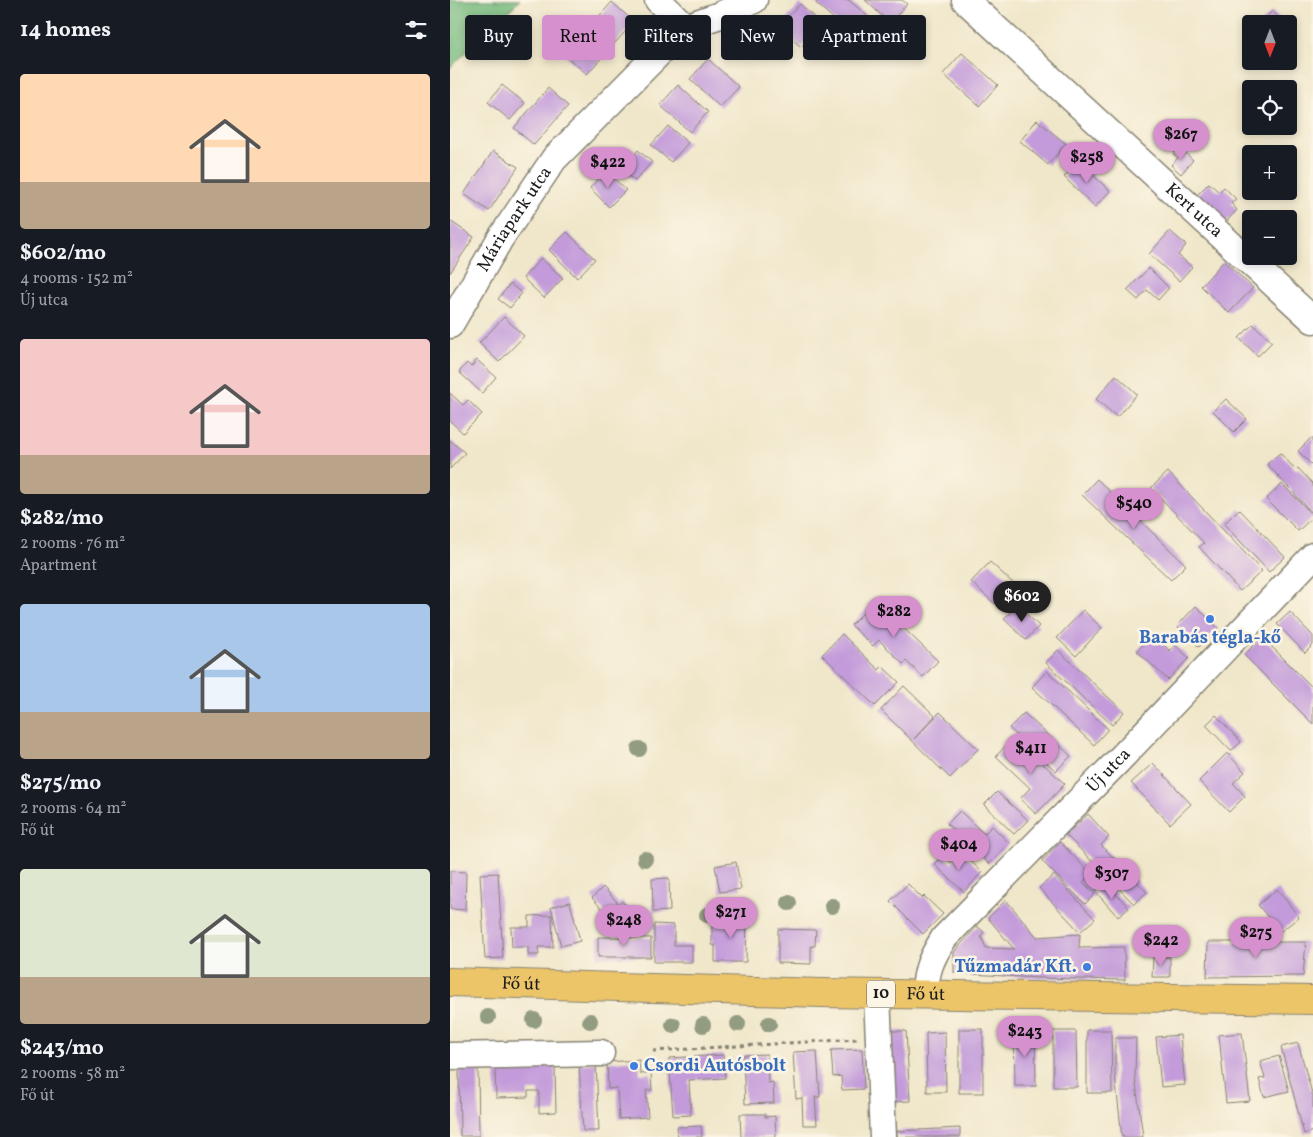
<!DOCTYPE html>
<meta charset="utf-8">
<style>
body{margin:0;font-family:Vollkorn,serif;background:#20242c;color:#f1f3f6;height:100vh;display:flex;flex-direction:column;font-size:19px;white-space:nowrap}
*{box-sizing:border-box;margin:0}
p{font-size:16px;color:#9ea1a6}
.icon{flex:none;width:28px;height:28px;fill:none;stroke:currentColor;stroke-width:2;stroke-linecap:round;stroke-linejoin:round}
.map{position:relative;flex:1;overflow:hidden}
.panel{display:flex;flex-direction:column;background:#171b24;width:450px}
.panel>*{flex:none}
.hud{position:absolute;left:15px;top:15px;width:475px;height:45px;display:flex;gap:10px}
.needle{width:32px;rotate:180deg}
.buttons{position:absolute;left:792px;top:15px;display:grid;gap:10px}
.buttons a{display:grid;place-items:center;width:55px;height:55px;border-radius:5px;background:#171b24;box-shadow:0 2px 8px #0003;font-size:25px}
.price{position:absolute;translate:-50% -42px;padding:0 11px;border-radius:18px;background:#d690ce;color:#111;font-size:16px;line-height:32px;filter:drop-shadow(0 1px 2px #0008)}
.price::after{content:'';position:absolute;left:50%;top:30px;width:15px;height:11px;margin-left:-8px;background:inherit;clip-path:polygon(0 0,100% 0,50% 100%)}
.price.current{background:#222;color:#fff}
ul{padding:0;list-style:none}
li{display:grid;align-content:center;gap:10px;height:265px;padding:0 20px}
li span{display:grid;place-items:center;height:155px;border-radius:5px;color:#555}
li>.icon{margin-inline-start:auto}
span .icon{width:90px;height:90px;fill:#fffc;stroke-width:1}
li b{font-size:21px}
h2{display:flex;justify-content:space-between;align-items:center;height:60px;padding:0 20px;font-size:21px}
.pill{padding:0 18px;border-radius:5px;background:#171b24;box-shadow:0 2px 8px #0003;font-size:18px;line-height:45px}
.pill.current{background:#d690ce;color:#111}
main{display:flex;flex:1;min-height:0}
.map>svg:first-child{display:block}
.forest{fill:#76ba7e;stroke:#496b4d}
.building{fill:#c39bda}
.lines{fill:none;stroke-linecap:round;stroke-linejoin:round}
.minor-casing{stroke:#868273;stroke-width:29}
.major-casing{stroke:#868273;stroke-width:30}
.path{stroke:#868273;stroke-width:3;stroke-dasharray:4 4;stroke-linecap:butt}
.minor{stroke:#fff;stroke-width:26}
.major{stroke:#edc569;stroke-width:28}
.tree{fill:#929c81}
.shop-dot{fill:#3f7fe0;stroke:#fcf5e5;stroke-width:2}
.labels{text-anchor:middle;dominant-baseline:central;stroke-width:5;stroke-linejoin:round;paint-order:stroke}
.shield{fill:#fcf5e5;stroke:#5f5d58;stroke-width:1}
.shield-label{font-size:16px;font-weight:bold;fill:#1c1c1c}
.street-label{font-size:18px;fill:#1c1c1c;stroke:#fcf5e5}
.shop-label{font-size:18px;font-weight:bold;fill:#366cbe;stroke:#fcf5e5}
</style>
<main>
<section class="panel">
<h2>14 homes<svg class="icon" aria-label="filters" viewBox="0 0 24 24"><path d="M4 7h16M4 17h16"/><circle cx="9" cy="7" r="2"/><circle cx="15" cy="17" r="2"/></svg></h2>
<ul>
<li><span style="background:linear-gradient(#ffd9b3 70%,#b9a48a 0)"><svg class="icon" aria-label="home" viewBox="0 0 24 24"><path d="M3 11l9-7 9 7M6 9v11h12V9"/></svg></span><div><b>$602/mo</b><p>4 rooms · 152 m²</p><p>Új utca</p></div></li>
<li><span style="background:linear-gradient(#f6c9c9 75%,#b9a48a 0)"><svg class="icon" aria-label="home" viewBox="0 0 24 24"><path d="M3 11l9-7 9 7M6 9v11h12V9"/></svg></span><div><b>$282/mo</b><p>2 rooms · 76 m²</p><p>Apartment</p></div></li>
<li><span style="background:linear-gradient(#a9c7e8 70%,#b9a48a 0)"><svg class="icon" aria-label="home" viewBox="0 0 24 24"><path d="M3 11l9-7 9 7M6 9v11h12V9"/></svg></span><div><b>$275/mo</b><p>2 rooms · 64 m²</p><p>Fő út</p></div></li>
<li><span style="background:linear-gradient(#dfe7d0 70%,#b9a48a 0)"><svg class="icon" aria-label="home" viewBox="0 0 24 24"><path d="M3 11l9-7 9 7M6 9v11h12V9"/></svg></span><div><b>$243/mo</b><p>2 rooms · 58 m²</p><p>Fő út</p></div></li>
</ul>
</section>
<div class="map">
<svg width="863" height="1137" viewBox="0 0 863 1137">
<rect width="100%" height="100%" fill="#fcf5e5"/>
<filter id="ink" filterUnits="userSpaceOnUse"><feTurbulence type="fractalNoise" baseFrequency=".02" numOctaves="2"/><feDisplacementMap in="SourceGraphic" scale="10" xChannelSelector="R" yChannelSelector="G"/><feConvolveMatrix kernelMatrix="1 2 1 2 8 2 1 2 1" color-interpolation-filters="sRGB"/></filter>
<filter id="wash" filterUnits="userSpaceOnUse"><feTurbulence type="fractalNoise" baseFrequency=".0096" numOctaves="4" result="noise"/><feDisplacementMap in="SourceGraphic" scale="20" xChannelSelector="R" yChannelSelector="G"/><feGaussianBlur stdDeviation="1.12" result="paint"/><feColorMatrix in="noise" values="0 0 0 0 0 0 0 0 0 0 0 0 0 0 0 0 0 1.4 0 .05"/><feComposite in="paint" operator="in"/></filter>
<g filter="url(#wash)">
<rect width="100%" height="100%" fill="#f0e7ca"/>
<path class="forest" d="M0 0H70L0 68Z"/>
<g id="blocks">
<g class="building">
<path d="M368 0H399L431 28 414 46 366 3Z"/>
<path d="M415 0H452L457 4 440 23Z"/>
<path d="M162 2 184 22 137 74 114 55Z"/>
<path d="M350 4 372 25 351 47 329 27Z"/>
<path d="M822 11 836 24H810Z"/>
<path d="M512 53 548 85 529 106 493 74Z"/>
<path d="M258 59 289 87 270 107 240 79Z"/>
<path d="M52 85 75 103 60 120 38 102Z"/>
<path d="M228 85 258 112 240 132 210 105Z"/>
<path d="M98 88 118 106 84 145 64 128Z"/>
<path d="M587 120 616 144 598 165 570 141Z"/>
<path d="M218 126 238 143 221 162 201 145Z"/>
<path d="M174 147 184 155 188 150 202 162 185 181 161 161Z"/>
<path d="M729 147 743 160 731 174 721 165 728 158 723 154Z"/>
<path d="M43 151 68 167 39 211 14 194Z"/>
<path d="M629 162 660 191 645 207 614 177Z"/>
<path d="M156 171 176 190 159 207 140 188Z"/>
<path d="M759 183 769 192 774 187 786 199 781 203 787 210 773 225 745 197Z"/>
<path d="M0 221 24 237 0 273Z"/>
<path d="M720 231 736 245 728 255 742 267 729 281 699 254Z"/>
<path d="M117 232 145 259 127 278 99 250Z"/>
<path d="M91 258 113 278 94 298 73 278Z"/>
<path d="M774 261 803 288 779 313 751 286Z"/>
<path d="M699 268 719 288 708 300 697 290 688 300 677 290Z"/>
<path d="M60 284 72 293 60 308 48 299Z"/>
<path d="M54 317 74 336 49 362 29 343Z"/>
<path d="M803 324 822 342 808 356 789 338Z"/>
<path d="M27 360 46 377 32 393 9 372 17 363 21 367Z"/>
<path d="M666 375 687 394 667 417 646 399Z"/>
<path d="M0 393 13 405 18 400 32 414 13 433 0 421Z"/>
<path d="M776 399 797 419 784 432 763 411Z"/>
<path d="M861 438 863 439V466L848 451Z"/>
<path d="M0 440 15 453 0 469Z"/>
<path d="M830 453 846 470 848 468 863 484V514L817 464Z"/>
<path d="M718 472 812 571 790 591 749 547 754 543 701 488Z"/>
<path d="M647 479 736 565 721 580 632 495Z"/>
<path d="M832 484 863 515V517L848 531 816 499Z"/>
<path d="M789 509 835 557 819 572 774 524Z"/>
<path d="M540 562 564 584 545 604 521 582Z"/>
<path d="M425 601 488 661 473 677 456 661 453 664 429 640 423 646 401 625Z"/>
<path d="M567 605 589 626 576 640 554 619Z"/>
<path d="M746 606 768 628 749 647 727 626Z"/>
<path d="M633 610 652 628 626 656 607 638Z"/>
<path d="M840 612 863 636V645L855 653 827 624Z"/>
<path d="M392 634 429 670 432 666 449 682 425 706 372 655Z"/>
<path d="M703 634 720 651 725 645 739 658 718 680 687 651Z"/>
<path d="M812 637 863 688V724L794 655Z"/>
<path d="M608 650 674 712 662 725 596 663Z"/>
<path d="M597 671 658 729 644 745 582 687Z"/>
<path d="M454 686 485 716 464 739 490 712 528 749 500 778 431 710Z"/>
<path d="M574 713 621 756 606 771 559 728Z"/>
<path d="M766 715 791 742 781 751 756 725Z"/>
<path d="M564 737 615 784 586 814 570 799 580 788 546 756Z"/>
<path d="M777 753 795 772 783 783 795 796 779 812 749 781Z"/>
<path d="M703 763 741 804 720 824 681 783Z"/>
<path d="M547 792 578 820 564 834 534 805Z"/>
<path d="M510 811 534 834 542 826 559 843 539 864 497 824Z"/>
<path d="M638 814 659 837 651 845 697 892 684 904 616 835Z"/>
<path d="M610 842 641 874 633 882 645 894 635 904 592 861Z"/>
<path d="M511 852 532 872 514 892 484 864 493 855 501 863Z"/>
<path d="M286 862 291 889 270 892 265 866Z"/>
<path d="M0 871 16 872 15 910 0 909Z"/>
<path d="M48 873 53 958 35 959 30 874Z"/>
<path d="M604 875 645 919 630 932 589 888Z"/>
<path d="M219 878 220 911 203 912 202 879Z"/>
<path d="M655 882 679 908 668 917 645 891Z"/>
<path d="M458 884 472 898 474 896 493 914 473 934 440 901Z"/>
<path d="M153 887 169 904 172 901 186 917 172 930 142 898Z"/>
<path d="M827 889 849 917 830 932 808 905Z"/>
<path d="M556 900 587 937 630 934 629 948 674 947 675 980 589 978 504 973V952L527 926 534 932 531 936 536 948 564 949 538 918Z"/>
<path d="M120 902 130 941 111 946 101 907Z"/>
<path d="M277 912H297L296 962H265V945H262V926H277Z"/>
<path d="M102 915 103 947H88L89 955H78V947H62L61 927H79V916Z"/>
<path d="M204 924 224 925V945H242V962H204Z"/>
<path d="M328 929 366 930 365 946H361V964L328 963Z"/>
<path d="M148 937 201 938V957H148Z"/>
<path d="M758 942H856L853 976 757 977Z"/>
<path d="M703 957H720V977H702Z"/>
<rect x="509" y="1029" width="24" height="64"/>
<path d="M637 1030H661L662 1093H637Z"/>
<path d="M440 1031H456L460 1101 443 1102Z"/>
<path d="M564 1031H585L586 1086H565Z"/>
<path d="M603 1031H626L627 1087H603Z"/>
<path d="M495 1032 496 1092H477L476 1033Z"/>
<path d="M792 1033 800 1101 776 1103 769 1035Z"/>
<path d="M730 1035 735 1085 711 1087 706 1037Z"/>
<path d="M665 1038H686L685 1076 693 1137H672L665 1076Z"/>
<path d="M848 1043 863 1097V1131L854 1134 831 1047Z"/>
<path d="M412 1049 414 1089 392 1090 391 1076 383 1077 381 1050Z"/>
<path d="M367 1051 370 1097H365L367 1125H353L352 1098 346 1099 343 1052Z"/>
<path d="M317 1054 318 1083 323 1082 324 1103 295 1104 293 1055Z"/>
<path d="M273 1055 275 1078 239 1080 241 1115 223 1116 219 1058Z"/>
<path d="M829 1056 839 1091 814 1097 809 1079 815 1078 810 1061Z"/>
<path d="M189 1060 190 1074 201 1073 202 1090H196L198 1117 169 1119 167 1088 158 1089 157 1062Z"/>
<path d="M146 1063 149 1131H133L129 1064Z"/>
<path d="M105 1066 106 1112 89 1113V1091H78V1097L46 1098 45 1067Z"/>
<path d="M9 1067H28L29 1136H10Z"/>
<path d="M290 1114H315V1117L325 1116 326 1137H291Z"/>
<path d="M251 1126 252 1137H228L227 1127Z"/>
<path d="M510 1128V1137H447V1131Z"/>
</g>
</g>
</g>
<g filter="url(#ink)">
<use href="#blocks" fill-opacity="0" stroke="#868273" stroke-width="1"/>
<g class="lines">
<g class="minor-casing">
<g id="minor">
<path d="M208 0 235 27"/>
<path id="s1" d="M515 0 863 320"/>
<path id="s2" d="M0 325 50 239 104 159 235 27 270 15 304 0"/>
<path d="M427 994 433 1137"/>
<path id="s3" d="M475 994C476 969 481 959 494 938L668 761 863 556"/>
<path d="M0 1056 151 1053"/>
</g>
</g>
<g class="major-casing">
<g id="major">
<path id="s4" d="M0 982 371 993 863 1000"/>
</g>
</g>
<path class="path" d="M203 1051 408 1039"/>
<use href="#minor" class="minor"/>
<use href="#major" class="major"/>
</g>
<g class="tree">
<circle cx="189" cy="749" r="8"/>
<circle cx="195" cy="859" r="8"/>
<circle cx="339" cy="903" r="8"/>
<circle cx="382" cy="906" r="8"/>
<circle cx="257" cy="915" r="8"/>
<circle cx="38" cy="1017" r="8"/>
<circle cx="84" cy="1020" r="8"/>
<circle cx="140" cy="1021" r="8"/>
<circle cx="288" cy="1024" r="8"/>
<circle cx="319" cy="1024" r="8"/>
<circle cx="223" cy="1025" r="8"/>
<circle cx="253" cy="1025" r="8"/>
</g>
</g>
<g class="shop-dot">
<circle cx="760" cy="619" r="5"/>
<circle cx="637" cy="967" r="5"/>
<circle cx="184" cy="1066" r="5"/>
</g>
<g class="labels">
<rect class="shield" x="417" y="980.5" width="28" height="27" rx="4"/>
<g class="shield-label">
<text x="431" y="994">10</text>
</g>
<g class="street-label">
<text stroke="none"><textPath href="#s1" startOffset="311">Kert utca</textPath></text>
<text stroke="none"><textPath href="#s2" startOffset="124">Máriapark utca</textPath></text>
<text stroke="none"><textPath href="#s3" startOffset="295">Új utca</textPath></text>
<text stroke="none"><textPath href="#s4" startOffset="71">Fő út</textPath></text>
<text stroke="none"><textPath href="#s4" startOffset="476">Fő út</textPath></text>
</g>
<g class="shop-label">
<text x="760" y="638">Barabás tégla-kő</text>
<text x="627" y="967" text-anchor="end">Tűzmadár Kft.</text>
<text x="194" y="1066" text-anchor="start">Csordi Autósbolt</text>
</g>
</g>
</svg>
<div class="buttons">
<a><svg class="needle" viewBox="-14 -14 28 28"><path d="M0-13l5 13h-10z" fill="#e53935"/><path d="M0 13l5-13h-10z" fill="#9ea1a6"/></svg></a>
<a><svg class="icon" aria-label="locate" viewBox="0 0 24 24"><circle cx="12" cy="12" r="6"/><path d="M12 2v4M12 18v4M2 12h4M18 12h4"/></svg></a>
<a>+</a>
<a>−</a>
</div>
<b class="price" style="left:731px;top:161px">$267</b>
<b class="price" style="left:637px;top:184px">$258</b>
<b class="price" style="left:158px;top:189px">$422</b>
<b class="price" style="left:684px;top:530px">$540</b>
<b class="price current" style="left:572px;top:623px">$602</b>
<b class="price" style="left:444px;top:638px">$282</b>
<b class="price" style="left:581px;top:775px">$411</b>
<b class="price" style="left:509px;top:871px">$404</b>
<b class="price" style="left:662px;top:900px">$307</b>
<b class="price" style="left:281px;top:939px">$271</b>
<b class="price" style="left:174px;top:947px">$248</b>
<b class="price" style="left:806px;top:959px">$275</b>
<b class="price" style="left:711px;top:967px">$242</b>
<b class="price" style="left:575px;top:1058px">$243</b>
<div class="hud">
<a class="pill">Buy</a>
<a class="pill current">Rent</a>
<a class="pill">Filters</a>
<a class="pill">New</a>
<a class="pill">Apartment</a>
</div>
</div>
</main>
